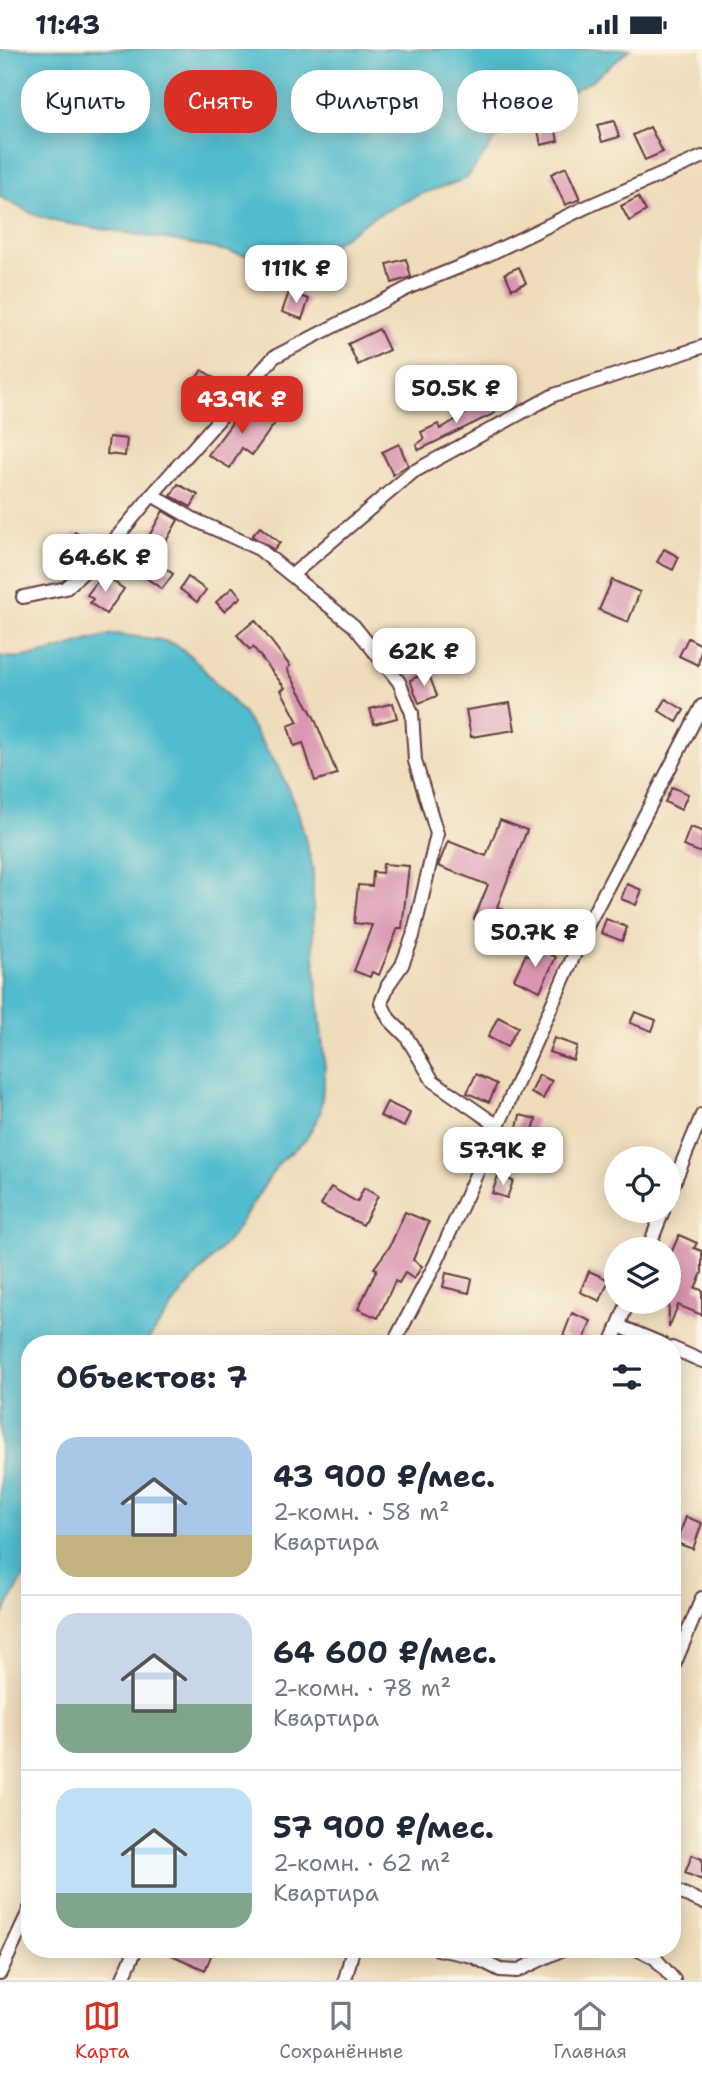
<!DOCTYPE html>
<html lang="ru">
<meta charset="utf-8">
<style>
body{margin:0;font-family:"Shantell Sans",sans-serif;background:#f6f6f7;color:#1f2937;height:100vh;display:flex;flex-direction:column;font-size:26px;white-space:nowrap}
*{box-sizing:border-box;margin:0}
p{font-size:23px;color:#747a83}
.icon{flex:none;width:38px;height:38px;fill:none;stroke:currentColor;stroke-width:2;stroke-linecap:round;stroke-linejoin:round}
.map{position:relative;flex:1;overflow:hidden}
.details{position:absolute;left:21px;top:1286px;width:660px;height:623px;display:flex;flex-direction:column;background:#fff;border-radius:28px;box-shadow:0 4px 18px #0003}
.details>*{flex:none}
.banner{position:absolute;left:21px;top:21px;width:662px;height:63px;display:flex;gap:14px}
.buttons{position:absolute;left:604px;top:1097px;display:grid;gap:14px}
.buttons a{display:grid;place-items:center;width:77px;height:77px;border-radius:50%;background:#fff;box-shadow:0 4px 18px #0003;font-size:35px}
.price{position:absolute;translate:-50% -60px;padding:0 16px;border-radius:14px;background:#fff;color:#222;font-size:23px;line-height:46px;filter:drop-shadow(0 2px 4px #0008)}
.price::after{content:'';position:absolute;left:50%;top:42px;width:21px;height:16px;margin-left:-10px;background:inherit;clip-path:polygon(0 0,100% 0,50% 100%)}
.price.active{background:#d93025;color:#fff}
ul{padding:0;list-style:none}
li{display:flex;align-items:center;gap:21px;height:175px;padding:0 35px}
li+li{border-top:2px solid #e0e1e3}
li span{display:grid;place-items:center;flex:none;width:196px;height:140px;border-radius:21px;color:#555}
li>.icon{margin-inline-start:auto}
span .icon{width:84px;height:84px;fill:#fffc;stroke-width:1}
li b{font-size:30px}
h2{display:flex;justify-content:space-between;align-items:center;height:84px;padding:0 35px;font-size:30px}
.chip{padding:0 24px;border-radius:28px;background:#fff;box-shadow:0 4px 18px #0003;font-size:24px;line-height:63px}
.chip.active{background:#d93025;color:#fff}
.status{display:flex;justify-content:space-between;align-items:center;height:49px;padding:0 35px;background:#fff;direction:ltr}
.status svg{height:19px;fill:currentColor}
.tabs{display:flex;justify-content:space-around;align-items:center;height:98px;border-top:2px solid #e0e1e3;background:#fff;font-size:19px;color:#747a83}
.tabs a{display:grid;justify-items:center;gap:4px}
.tabs .active{color:#d93025}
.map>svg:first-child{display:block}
.water{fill:#51bccd;stroke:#4e6e7c;stroke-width:2}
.building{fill:#d995b1}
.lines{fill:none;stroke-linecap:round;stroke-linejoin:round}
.minor-casing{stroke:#633b40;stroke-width:16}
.minor{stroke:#fff;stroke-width:12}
</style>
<div class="status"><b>11:43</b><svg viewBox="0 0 49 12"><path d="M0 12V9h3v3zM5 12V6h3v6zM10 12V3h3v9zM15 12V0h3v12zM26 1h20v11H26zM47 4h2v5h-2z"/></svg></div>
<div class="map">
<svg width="702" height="1931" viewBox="0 0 702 1931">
<rect width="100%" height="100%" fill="#fcf5e5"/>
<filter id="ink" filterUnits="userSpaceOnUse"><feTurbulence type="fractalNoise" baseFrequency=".0143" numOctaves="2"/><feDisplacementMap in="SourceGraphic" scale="14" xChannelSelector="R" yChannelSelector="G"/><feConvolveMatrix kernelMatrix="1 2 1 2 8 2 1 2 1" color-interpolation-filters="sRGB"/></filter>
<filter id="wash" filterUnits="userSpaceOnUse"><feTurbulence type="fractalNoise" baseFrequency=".00686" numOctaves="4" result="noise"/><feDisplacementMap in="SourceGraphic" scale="28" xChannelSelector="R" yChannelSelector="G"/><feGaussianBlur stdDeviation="1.57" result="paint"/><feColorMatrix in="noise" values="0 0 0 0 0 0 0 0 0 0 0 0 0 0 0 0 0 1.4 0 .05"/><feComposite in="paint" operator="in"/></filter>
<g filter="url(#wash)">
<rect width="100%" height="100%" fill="#eedcba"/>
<g class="water">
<path d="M0 0H630L594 30 508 79 495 91 466 130 418 146 372 169 326 200 310 207 266 210 172 191 58 173 35 166 0 148Z"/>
<path d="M115 585 161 591 176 596 195 611 243 664 278 718 298 763 313 820V896L325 1021 320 1065 306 1090 278 1115 232 1187 185 1240 145 1295H30V1516L0 1572V607C29 615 83 590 115 585Z"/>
</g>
<g id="blocks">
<g class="building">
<path d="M614 72 619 88 602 93 597 76Z"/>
<path d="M555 77 558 92 541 96 538 81Z"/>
<path d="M650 78 663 103 645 111 633 86Z"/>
<path d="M566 118 580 150 565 156 551 125Z"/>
<path d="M638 148 646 162 629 172 621 157Z"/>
<path d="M406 210 411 228 392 234 387 215Z"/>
<path d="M519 218 526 234 512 240 505 224Z"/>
<path d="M289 243 309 250 302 270 282 263Z"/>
<path d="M379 280 389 301 358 316 348 295Z"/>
<path d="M202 321 219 332 210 346 192 335Z"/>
<path d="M488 351 495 364 419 401 416 396 424 390 421 383 438 375 440 380Z"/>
<path d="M247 354 275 374 252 406 242 399 230 419 208 406Z"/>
<path d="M109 388 127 390 125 407 107 405Z"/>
<path d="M399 395 408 416 393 426 382 403Z"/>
<path d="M178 435 198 446 191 458 171 447Z"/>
<path d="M163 462 178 471 165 494 149 487Z"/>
<path d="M260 478 280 494 274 501 252 487Z"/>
<path d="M75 483 91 492 84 504 68 496Z"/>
<path d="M664 500 679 508 673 521 657 513Z"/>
<path d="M157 513 173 525 162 540 145 528Z"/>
<path d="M103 525 124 540 106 565 90 554 93 550 87 546Z"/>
<path d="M188 528 206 541 197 553 180 540Z"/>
<path d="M612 531 640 543 628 573 599 561Z"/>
<path d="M233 538 241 548 224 562 216 553Z"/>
<path d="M255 571 290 617 287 620 314 668 337 725 315 732 303 694 294 697 288 677 298 673 281 641 285 639 253 598 250 601 237 586Z"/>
<path d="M688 589 702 596 698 616 679 607Z"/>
<path d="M428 623 437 647 419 654 410 631Z"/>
<path d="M666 650 684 661 677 673 659 662Z"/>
<path d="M393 654 397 669 374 675 370 660Z"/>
<path d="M510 654 515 681 471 688 466 661Z"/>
<path d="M672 738 688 745 681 761 665 753Z"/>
<path d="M500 771 527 781 497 858 503 861 495 879 474 870 488 836 438 817 448 792 486 807Z"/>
<path d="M690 778 702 782V804L683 797Z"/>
<path d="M383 815 409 817 402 879H398L379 926 372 923 370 928 354 922 372 876 354 874 358 836 372 837 373 823 382 824Z"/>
<path d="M627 835 642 841 636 856 621 850Z"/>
<path d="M606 870 627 878 622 892 601 884Z"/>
<path d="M537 899 556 908 540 942 514 930 526 905 533 909Z"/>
<path d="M635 963 656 971 652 982 630 974Z"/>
<path d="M498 968 518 978 507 998 488 988Z"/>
<path d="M554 989 577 997 573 1011 549 1003Z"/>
<path d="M476 1025 497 1035 489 1053 467 1044Z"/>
<path d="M539 1026 552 1032 543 1050 531 1044Z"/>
<path d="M387 1053 410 1064 404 1078 380 1067Z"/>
<path d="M520 1066 536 1070 532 1086 516 1083Z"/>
<path d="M498 1127 513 1132 507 1149 492 1144Z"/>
<path d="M331 1138 357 1153 364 1139 378 1147 363 1176 321 1156Z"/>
<path d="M405 1163 429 1173 413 1211 422 1217 414 1230 405 1224 399 1234 395 1232 378 1269 358 1260 377 1220 374 1219 390 1197Z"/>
<path d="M679 1186 697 1194 694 1199 702 1202V1224L695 1239 702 1241V1266L678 1256 669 1279 668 1232 675 1217 668 1215V1211Z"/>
<path d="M589 1222 609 1231 600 1252 580 1243Z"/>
<path d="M446 1224 472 1230 469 1244 443 1238Z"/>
<path d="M572 1264 591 1272 583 1294 563 1287Z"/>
<path d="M686 1468 702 1474 693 1500 676 1494Z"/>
<path d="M692 1806 702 1810V1831L685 1824Z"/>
<path d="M158 1900H214L205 1921Z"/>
</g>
</g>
</g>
<g filter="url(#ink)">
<use href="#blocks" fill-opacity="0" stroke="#633b40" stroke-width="2"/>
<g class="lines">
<g class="minor-casing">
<g id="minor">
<path d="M702 108 584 159 479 210 412 237 274 308 152 446 195 471 259 500 354 577 399 633 412 664 415 712 437 785 413 887 402 916 388 936 381 954 389 970 406 987 433 1032 498 1077 587 877 702 657"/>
<path d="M292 526 413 423 554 346 702 298"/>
<path d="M23 548 66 539 102 506 152 446"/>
<path d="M668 1148 702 1066"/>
<path d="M648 1200 663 1162"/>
<path d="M619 1277 662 1295"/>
<path d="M393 1295 436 1214 498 1077"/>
<path d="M611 1295 628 1253"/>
<path d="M672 1299 702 1312"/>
<path d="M672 1621 702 1549"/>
<path d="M672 1840 702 1853"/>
<path d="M438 1900 472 1907 500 1921 517 1922 563 1900"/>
<path d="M637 1900 655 1909 674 1931"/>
<path d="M0 1924 30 1860"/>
<path d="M122 1931 136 1900"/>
<path d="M345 1931 353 1900"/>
</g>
</g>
<use href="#minor" class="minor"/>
</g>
</g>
</svg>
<div class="buttons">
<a><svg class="icon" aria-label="locate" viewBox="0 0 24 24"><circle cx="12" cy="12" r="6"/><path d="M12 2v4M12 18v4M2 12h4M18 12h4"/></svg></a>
<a><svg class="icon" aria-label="layers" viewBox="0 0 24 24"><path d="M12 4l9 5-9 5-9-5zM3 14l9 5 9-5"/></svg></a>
</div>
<b class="price" style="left:296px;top:256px">111K ₽</b>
<b class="price" style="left:456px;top:376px">50.5K ₽</b>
<b class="price active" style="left:242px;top:387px">43.9K ₽</b>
<b class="price" style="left:105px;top:545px">64.6K ₽</b>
<b class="price" style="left:424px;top:639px">62K ₽</b>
<b class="price" style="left:535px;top:920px">50.7K ₽</b>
<b class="price" style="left:503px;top:1138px">57.9K ₽</b>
<div class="banner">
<a class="chip">Купить</a>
<a class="chip active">Снять</a>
<a class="chip">Фильтры</a>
<a class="chip">Новое</a>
</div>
<section class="details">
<h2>Объектов: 7<svg class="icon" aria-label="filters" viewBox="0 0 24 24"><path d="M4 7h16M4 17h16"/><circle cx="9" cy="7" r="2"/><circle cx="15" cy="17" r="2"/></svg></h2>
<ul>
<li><span style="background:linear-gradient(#a9c7e8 70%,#c2b280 0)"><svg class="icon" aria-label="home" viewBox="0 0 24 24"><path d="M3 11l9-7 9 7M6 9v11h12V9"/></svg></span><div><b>43 900 ₽/мес.</b><p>2-комн. · 58 m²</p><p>Квартира</p></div></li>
<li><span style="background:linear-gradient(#c9d6e8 65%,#7fa58c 0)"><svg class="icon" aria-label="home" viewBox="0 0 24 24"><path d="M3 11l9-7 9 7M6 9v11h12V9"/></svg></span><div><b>64 600 ₽/мес.</b><p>2-комн. · 78 m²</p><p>Квартира</p></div></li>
<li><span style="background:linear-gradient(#bfe0f5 75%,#7fa58c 0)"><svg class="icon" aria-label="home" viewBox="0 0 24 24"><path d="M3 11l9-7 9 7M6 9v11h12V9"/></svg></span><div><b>57 900 ₽/мес.</b><p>2-комн. · 62 m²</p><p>Квартира</p></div></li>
</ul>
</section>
</div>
<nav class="tabs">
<a class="active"><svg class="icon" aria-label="map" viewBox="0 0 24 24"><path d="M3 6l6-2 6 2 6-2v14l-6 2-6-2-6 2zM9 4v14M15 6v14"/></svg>Карта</a>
<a><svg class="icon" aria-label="saved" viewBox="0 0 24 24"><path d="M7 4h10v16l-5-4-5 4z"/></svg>Сохранённые</a>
<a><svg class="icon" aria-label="home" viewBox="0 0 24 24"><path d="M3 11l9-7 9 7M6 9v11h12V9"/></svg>Главная</a>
</nav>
